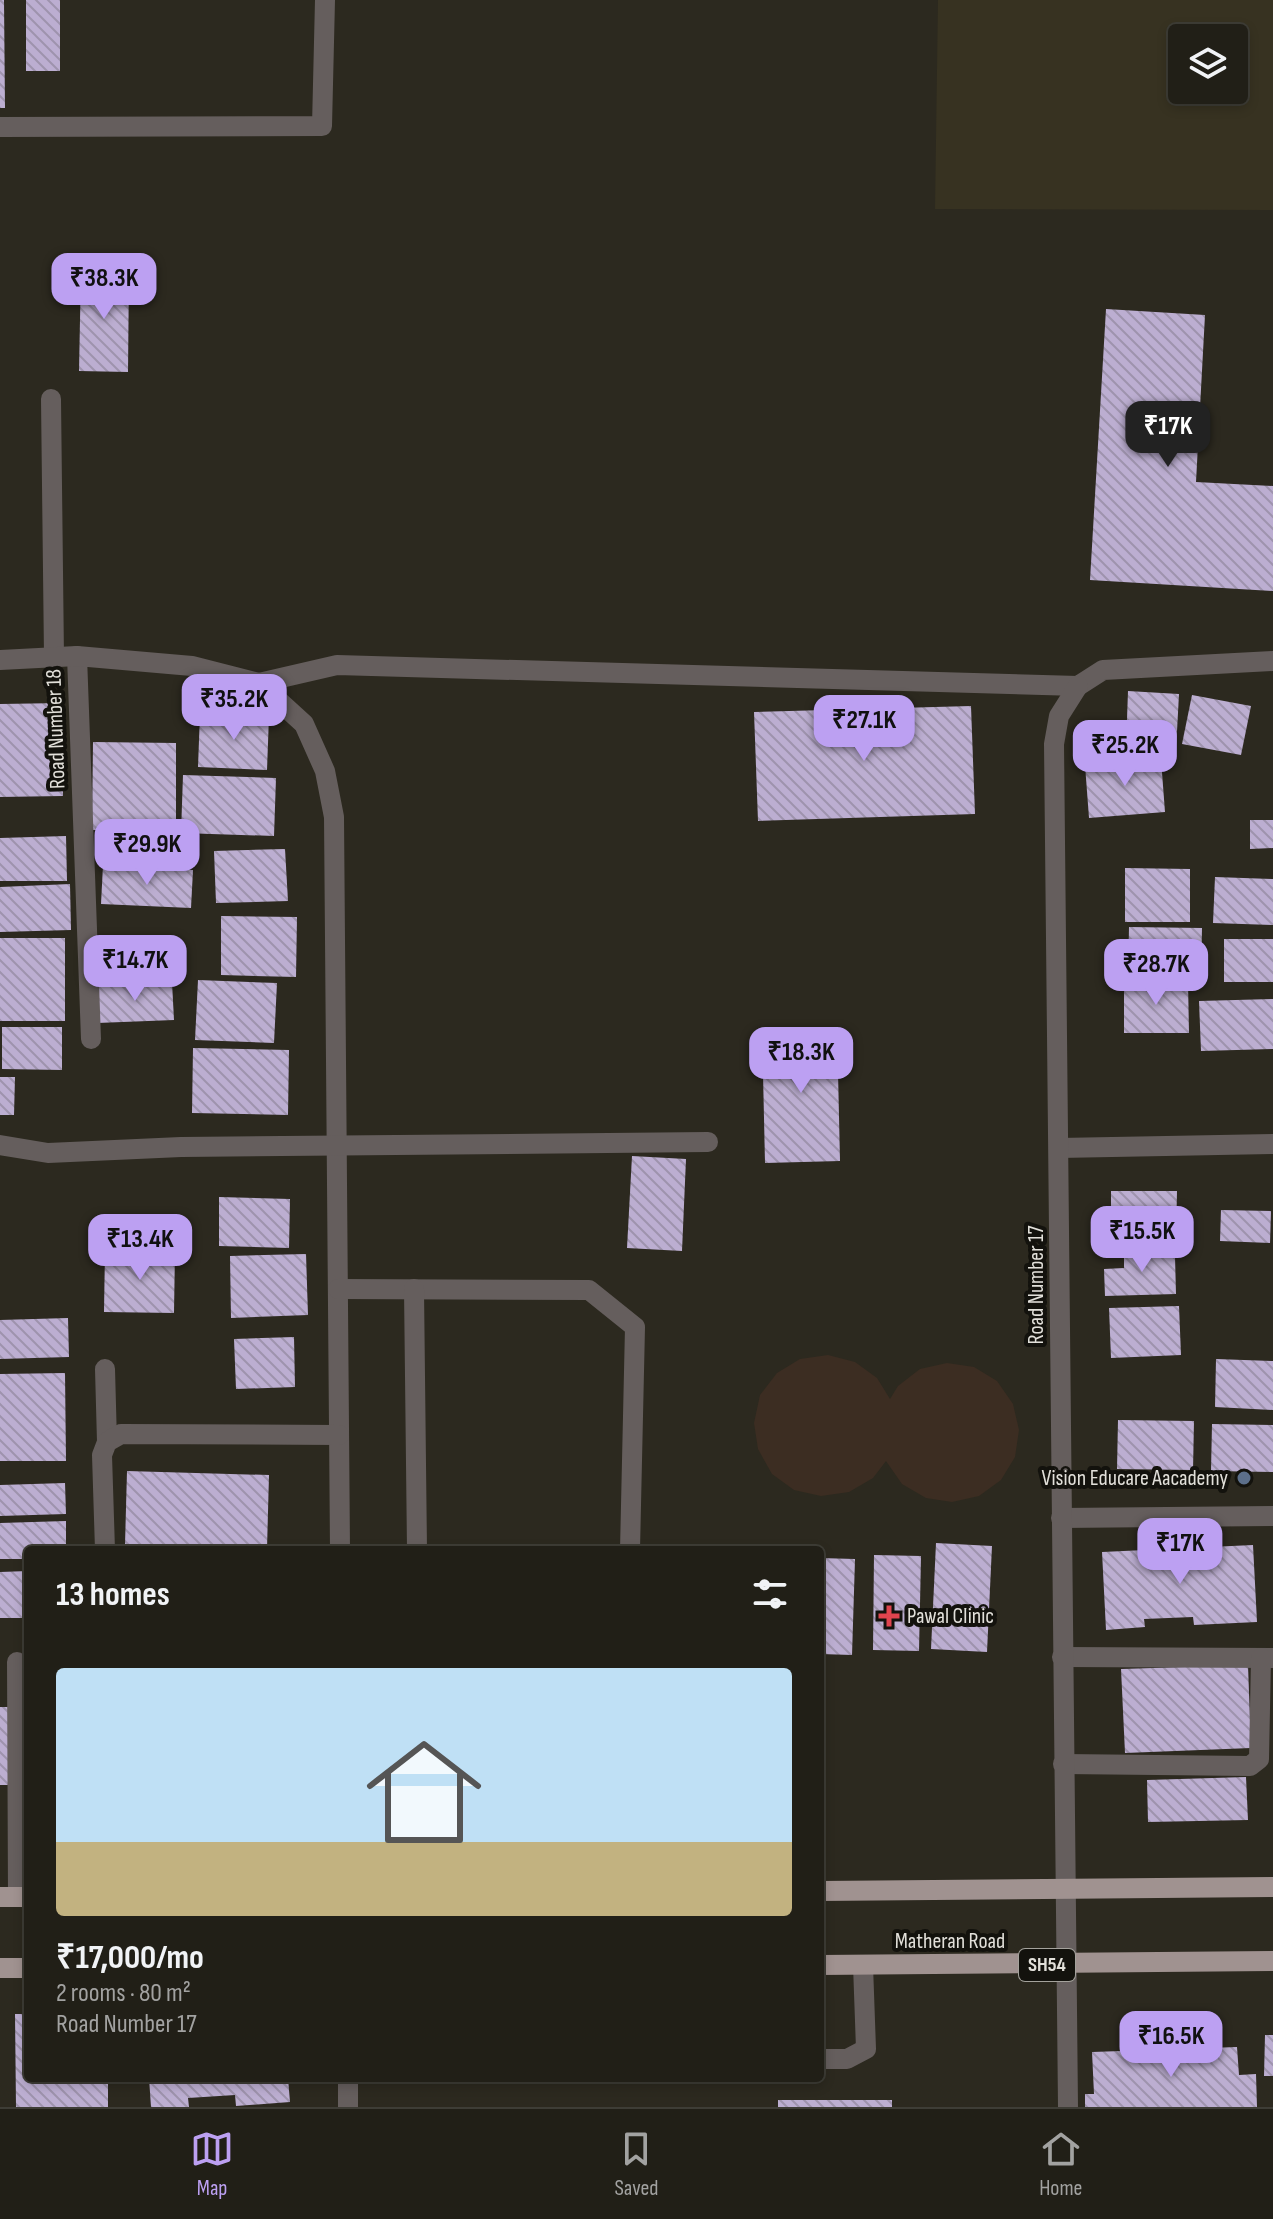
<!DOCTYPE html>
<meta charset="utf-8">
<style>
body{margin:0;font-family:"Sofia Sans Condensed",sans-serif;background:#292720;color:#f1f3f6;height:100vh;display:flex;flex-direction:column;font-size:30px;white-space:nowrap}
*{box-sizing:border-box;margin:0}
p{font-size:26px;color:#a2a2a1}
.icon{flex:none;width:44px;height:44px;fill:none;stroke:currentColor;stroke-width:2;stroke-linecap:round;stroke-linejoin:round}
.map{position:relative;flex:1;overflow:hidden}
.panel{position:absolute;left:24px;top:1546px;width:800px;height:536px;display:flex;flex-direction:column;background:#211f17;border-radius:8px;box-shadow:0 4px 12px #0003,0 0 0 2px #3e3d36}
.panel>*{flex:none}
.buttons{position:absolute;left:1168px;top:24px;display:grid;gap:16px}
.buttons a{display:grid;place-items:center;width:80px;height:80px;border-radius:8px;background:#211f17;box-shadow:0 4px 12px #0003,0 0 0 2px #3e3d36;font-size:40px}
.price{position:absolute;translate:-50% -68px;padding:0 18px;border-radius:16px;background:#bca0f2;color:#111;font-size:26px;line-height:52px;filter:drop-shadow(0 2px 4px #0008)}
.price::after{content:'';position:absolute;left:50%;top:48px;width:24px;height:18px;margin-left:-12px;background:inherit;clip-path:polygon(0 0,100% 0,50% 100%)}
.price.on{background:#222;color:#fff}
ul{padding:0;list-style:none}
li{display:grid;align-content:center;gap:16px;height:424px;padding:0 32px}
li span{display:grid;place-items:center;height:248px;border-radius:8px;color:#555}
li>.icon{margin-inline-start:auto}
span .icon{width:144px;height:144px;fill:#fffc;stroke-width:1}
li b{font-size:34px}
h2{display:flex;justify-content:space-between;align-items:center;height:96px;padding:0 32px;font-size:34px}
.tab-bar{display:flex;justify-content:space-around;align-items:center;height:112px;border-top:2px solid #3e3d36;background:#211f17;font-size:22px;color:#a2a2a1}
.tab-bar a{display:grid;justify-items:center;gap:4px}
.tab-bar .on{color:#bca0f2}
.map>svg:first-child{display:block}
.commercial{fill:#3c2d22}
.built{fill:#373221;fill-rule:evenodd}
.building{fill:url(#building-back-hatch)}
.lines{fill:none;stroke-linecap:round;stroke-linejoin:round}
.minor{stroke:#655e5d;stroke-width:20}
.major{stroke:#a09290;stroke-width:20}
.service-dot{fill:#5c6f8a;stroke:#13120d;stroke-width:3}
.health-dot{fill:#e0444e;stroke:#13120d;stroke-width:3}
.labels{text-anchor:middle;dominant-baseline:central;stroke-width:8;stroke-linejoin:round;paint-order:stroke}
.shield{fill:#13120d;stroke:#a4a29c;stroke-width:2}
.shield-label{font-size:20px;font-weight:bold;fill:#e2e0da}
.street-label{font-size:22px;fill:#e2e0da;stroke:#13120d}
.poi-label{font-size:22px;fill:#e2e0da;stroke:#13120d;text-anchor:end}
</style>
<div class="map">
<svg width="1273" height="2107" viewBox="0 0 1273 2107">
<defs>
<pattern id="building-back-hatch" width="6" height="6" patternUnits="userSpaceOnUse" patternTransform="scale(2)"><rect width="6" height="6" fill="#bcaed1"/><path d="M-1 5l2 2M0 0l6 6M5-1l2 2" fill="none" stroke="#9e93ad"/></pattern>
</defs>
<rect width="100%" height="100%" fill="#2c291f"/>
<path class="commercial" d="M828 1355 855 1362 877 1378 890 1399 898 1386 920 1369 947 1363 974 1367 997 1381 1013 1404 1019 1430 1015 1457 1001 1480 979 1496 952 1502 926 1498 902 1484 886 1461 873 1478 849 1492 821 1496 794 1490 772 1474 758 1449 754 1423 760 1395 777 1373 800 1359Z"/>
<path class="built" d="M938 0H1273V210L935 209ZM1182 38H1234V90H1182Z"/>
<g class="building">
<path d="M0 0H4L5 108H0Z"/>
<rect x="26" y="0" width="34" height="71"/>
<path d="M81 269 129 270 128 372 79 371Z"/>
<path d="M1106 309 1205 315 1196 482 1273 486V591L1090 580Z"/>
<path d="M1128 691 1179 694 1176 750 1126 747Z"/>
<path d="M1192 695 1251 706 1241 755 1182 744Z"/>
<path d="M62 703 63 796 0 797V704Z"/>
<path d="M971 706 975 814 758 821 754 712Z"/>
<path d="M200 713 269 716 267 770 198 767Z"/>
<path d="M93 742 176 743V831L92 830Z"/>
<path d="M1161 759 1165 812 1089 818 1085 765Z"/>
<path d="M183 775 276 778 274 836 181 833Z"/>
<path d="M1250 820H1273V848L1250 849Z"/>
<path d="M66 836 67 881H0V838Z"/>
<path d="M285 849 288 901 216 903 214 851Z"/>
<path d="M103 865 193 870 191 908 101 904Z"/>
<path d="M1125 868 1190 869V922H1125Z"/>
<path d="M1215 877 1273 879V925L1213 923Z"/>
<path d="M70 884 71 930 0 932V887Z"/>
<path d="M221 916 297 917 296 977 221 975Z"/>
<path d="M1129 927 1202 928 1201 978 1128 977Z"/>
<rect x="0" y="938" width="65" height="83"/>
<rect x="1224" y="939" width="49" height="43"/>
<path d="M198 980 277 983 274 1043 195 1040Z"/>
<path d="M1124 981 1188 982 1189 1033H1124Z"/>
<path d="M172 982 174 1020 97 1023 95 986Z"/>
<path d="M1273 999V1049L1201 1051 1199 1001Z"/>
<path d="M2 1027H62V1070L2 1069Z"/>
<path d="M837 1027 840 1161 765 1163 762 1029Z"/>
<path d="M193 1048 289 1050 288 1115 192 1113Z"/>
<path d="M0 1077H15L14 1115H0Z"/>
<path d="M632 1156 686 1159 682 1251 627 1248Z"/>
<path d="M1111 1191H1177L1176 1239 1111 1238Z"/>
<path d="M219 1197 290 1199 289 1248 219 1246Z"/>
<path d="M1221 1210 1271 1211 1270 1243 1220 1241Z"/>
<path d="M1124 1244H1152L1153 1256H1175L1176 1294 1105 1296 1104 1269 1124 1268Z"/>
<path d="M105 1250 175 1251 174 1313 104 1312Z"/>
<path d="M306 1254 308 1315 231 1318 230 1256Z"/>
<path d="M1179 1306 1181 1355 1111 1358 1109 1308Z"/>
<path d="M68 1318 69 1357 0 1359V1320Z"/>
<path d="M294 1337 295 1387 236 1389 234 1339Z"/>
<path d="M1216 1359 1273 1361V1410L1215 1407Z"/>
<path d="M65 1373 66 1461H0V1374Z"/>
<path d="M1118 1420 1194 1421 1193 1470 1117 1469Z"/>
<path d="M1212 1424 1273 1425V1472L1211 1471Z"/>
<path d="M127 1471 269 1475 267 1549 125 1545Z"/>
<path d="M65 1483 66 1514 0 1516V1485Z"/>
<path d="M66 1521V1550H28V1559H0V1523Z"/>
<path d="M936 1543 992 1546 987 1652 931 1649Z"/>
<path d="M1253 1545 1257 1622 1194 1625 1193 1617 1144 1619 1145 1627 1106 1630 1102 1552Z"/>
<path d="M874 1555 921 1556 919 1651 873 1650Z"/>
<path d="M820 1558 855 1559 852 1655 820 1654Z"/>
<path d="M28 1571V1618H0V1572Z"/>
<path d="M1248 1665 1251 1748 1125 1753 1121 1669Z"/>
<rect x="0" y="1707" width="12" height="78"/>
<path d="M1246 1777 1248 1820 1148 1822 1147 1780Z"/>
<path d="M15 2014H28V2078H108V2107H16Z"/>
<path d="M1265 2035H1273V2076H1264Z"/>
<path d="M1237 2047 1239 2075 1256 2074 1257 2107H1085V2094H1094L1092 2052Z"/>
<path d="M149 2078H288L290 2102 236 2106 235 2095 188 2098 189 2107H151Z"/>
<rect x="778" y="2100" width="114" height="7"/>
</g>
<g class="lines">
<g class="minor">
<path d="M0 127 322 126 325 0"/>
<path d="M51 399 54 657"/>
<path d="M77 656 91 1039"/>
<path d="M0 660 77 656 192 666 259 683 304 724 325 771 334 817 340 1550"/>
<path d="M259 683 337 665 1078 686 1103 670 1273 661"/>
<path d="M0 1145 48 1153 181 1147 708 1142"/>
<path d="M1059 1148 1273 1144"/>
<path d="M338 1289 589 1290 635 1327 630 1550"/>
<path d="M414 1289 417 1550"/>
<path d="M105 1369 107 1442"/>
<path d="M1061 1518 1273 1516"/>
<path d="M105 1550 102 1455 107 1442 121 1434 339 1435"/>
<path d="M1062 1657 1273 1658"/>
<path d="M17 1662 18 1897"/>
<path d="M1063 1764 1250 1766 1259 1759 1261 1658"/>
<path d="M820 2059H847L866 2049 863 1965"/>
<path d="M348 2078V2107"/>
<path d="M1068 2107 1054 744 1059 716 1078 686"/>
</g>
<g class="major">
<path d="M820 1891 1273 1887"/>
<path d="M0 1897H28"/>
<path d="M820 1965 1273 1961"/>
<path d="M0 1968H28"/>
</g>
</g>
<circle class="service-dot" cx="1244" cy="1478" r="8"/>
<path class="health-dot" d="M885 1604h8v8h8v8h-8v8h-8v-8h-8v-8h8z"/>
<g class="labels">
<rect class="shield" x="1019" y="1949" width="56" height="32" rx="6"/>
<g class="shield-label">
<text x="1047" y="1965">SH54</text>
</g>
<g class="street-label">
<text transform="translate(56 729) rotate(-92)">Road Number 18</text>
<text transform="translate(1036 1285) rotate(-90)">Road Number 17</text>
<text x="950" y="1941">Matheran Road</text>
</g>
<g class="poi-label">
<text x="1228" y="1478">Vision Educare Aacademy</text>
<text x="907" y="1616" text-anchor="start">Pawal Clinic</text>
</g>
</g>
</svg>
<div class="buttons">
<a><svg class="icon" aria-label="layers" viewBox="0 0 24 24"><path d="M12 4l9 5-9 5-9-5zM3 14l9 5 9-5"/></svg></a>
</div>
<b class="price" style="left:104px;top:321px">₹38.3K</b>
<b class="price on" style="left:1168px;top:469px">₹17K</b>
<b class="price" style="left:234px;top:742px">₹35.2K</b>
<b class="price" style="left:864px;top:763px">₹27.1K</b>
<b class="price" style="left:1125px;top:788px">₹25.2K</b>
<b class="price" style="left:147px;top:887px">₹29.9K</b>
<b class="price" style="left:135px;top:1003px">₹14.7K</b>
<b class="price" style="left:1156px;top:1007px">₹28.7K</b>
<b class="price" style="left:801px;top:1095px">₹18.3K</b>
<b class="price" style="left:1142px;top:1274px">₹15.5K</b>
<b class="price" style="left:140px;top:1282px">₹13.4K</b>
<b class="price" style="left:1180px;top:1586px">₹17K</b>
<b class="price" style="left:1171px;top:2079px">₹16.5K</b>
<section class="panel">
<h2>13 homes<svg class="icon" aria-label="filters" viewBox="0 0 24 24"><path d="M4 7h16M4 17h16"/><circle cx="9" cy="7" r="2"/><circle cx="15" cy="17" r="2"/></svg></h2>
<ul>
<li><span style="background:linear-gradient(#bfe0f5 70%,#c2b280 0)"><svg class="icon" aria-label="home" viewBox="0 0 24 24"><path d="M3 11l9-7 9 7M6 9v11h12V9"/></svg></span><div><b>₹17,000/mo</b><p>2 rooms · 80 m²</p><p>Road Number 17</p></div></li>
</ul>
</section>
</div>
<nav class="tab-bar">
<a class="on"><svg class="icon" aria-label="map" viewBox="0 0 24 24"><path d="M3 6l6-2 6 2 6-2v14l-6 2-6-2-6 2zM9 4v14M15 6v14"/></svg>Map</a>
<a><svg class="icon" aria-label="saved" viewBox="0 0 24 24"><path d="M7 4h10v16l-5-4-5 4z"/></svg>Saved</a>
<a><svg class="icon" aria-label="home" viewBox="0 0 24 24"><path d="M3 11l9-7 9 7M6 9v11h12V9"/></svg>Home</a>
</nav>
